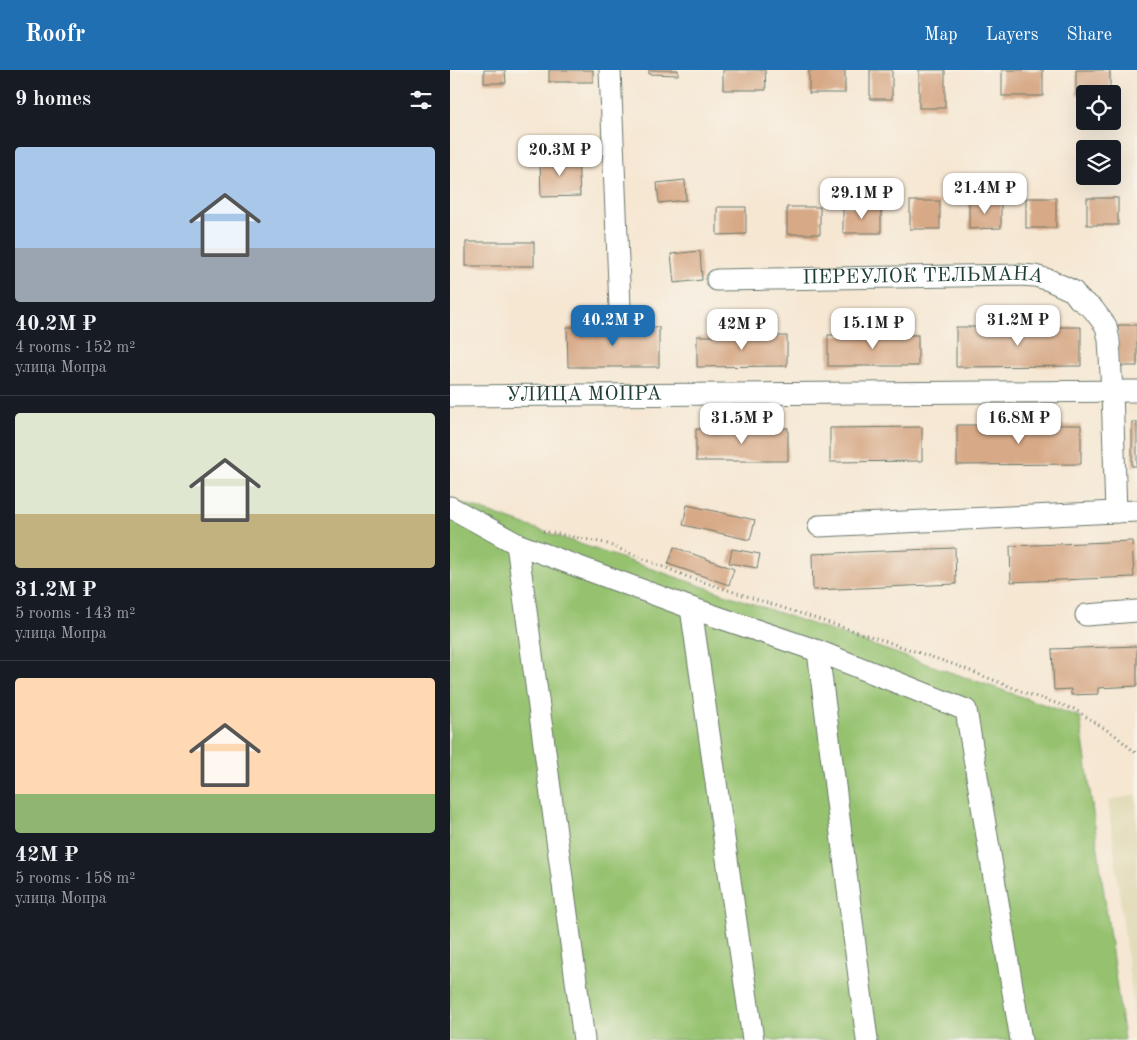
<!DOCTYPE html>
<meta charset="utf-8">
<style>
body{margin:0;font-family:"Old Standard TT",serif;background:#242831;color:#f1f3f6;height:100vh;display:flex;flex-direction:column;font-size:19px;white-space:nowrap}
*{box-sizing:border-box;margin:0}
p{font-size:16px;color:#9ea1a6}
.icon{flex:none;width:28px;height:28px;fill:none;stroke:currentColor;stroke-width:2;stroke-linecap:round;stroke-linejoin:round}
.map{position:relative;flex:1;overflow:hidden}
.side{display:flex;flex-direction:column;background:#171b24;width:450px}
.side>*{flex:none}
.tools{position:absolute;left:626px;top:15px;display:grid;gap:10px}
.tools a{display:grid;place-items:center;width:45px;height:45px;border-radius:5px;background:#171b24;box-shadow:0 5px 20px #0002;font-size:25px}
.price{position:absolute;translate:-50% -42px;padding:0 11px;border-radius:10px;background:#fff;color:#222;font-size:16px;line-height:32px;filter:drop-shadow(0 1px 2px #0008)}
.price::after{content:'';position:absolute;left:50%;top:30px;width:15px;height:11px;margin-left:-8px;background:inherit;clip-path:polygon(0 0,100% 0,50% 100%)}
.price.selected{background:#1f6fb2;color:#fff}
ul{padding:0;list-style:none}
li{display:grid;align-content:center;gap:10px;height:265px;padding:0 15px}
li+li{border-top:1px solid #363941}
li span{display:grid;place-items:center;height:155px;border-radius:5px;color:#555}
li>.icon{margin-inline-start:auto}
span .icon{width:90px;height:90px;fill:#fffc;stroke-width:1}
li b{font-size:21px}
h2{display:flex;justify-content:space-between;align-items:center;height:60px;padding:0 15px;font-size:21px}
header{display:flex;align-items:center;gap:30px;box-sizing:border-box;height:70px;padding:0 25px;background:#1f6fb2;color:#fff}
header strong{font-size:24px}
nav{display:flex;gap:28px;margin-inline-start:auto;font-size:18px}
main{display:flex;flex:1;min-height:0}
.map>svg:first-child{display:block}
.built{fill:#e2dcba}
.green{fill:#96c270;stroke:#5a8052}
.building{fill:#d7a986}
.lines{fill:none;stroke-linecap:round;stroke-linejoin:round}
.minor-casing{stroke:#6a786c;stroke-width:23}
.path{stroke:#6a786c;stroke-width:3;stroke-dasharray:1 4;stroke-linecap:butt}
.minor{stroke:#fff;stroke-width:21}
.labels{text-anchor:middle;dominant-baseline:central;stroke-width:4;stroke-linejoin:round;paint-order:stroke}
.street-label{font-size:20px;fill:#1f3d34;stroke:#f7f3e8}
</style>
<header>
<strong>Roofr</strong>
<nav><a>Map</a><a>Layers</a><a>Share</a></nav>
</header>
<main>
<section class="side">
<h2>9 homes<svg class="icon" aria-label="filters" viewBox="0 0 24 24"><path d="M4 7h16M4 17h16"/><circle cx="9" cy="7" r="2"/><circle cx="15" cy="17" r="2"/></svg></h2>
<ul>
<li><span style="background:linear-gradient(#a9c7e8 65%,#9aa5b1 0)"><svg class="icon" aria-label="home" viewBox="0 0 24 24"><path d="M3 11l9-7 9 7M6 9v11h12V9"/></svg></span><div><b>40.2M ₽</b><p>4 rooms · 152 m²</p><p>улица Мопра</p></div></li>
<li><span style="background:linear-gradient(#dfe7d0 65%,#c2b280 0)"><svg class="icon" aria-label="home" viewBox="0 0 24 24"><path d="M3 11l9-7 9 7M6 9v11h12V9"/></svg></span><div><b>31.2M ₽</b><p>5 rooms · 143 m²</p><p>улица Мопра</p></div></li>
<li><span style="background:linear-gradient(#ffd9b3 75%,#8fb573 0)"><svg class="icon" aria-label="home" viewBox="0 0 24 24"><path d="M3 11l9-7 9 7M6 9v11h12V9"/></svg></span><div><b>42M ₽</b><p>5 rooms · 158 m²</p><p>улица Мопра</p></div></li>
</ul>
</section>
<div class="map">
<svg width="687" height="970" viewBox="0 0 687 970">
<rect width="100%" height="100%" fill="#f7f3e8"/>
<filter id="ink" filterUnits="userSpaceOnUse"><feTurbulence type="fractalNoise" baseFrequency=".02" numOctaves="2"/><feDisplacementMap in="SourceGraphic" scale="10" xChannelSelector="R" yChannelSelector="G"/><feConvolveMatrix kernelMatrix="1 2 1 2 8 2 1 2 1" color-interpolation-filters="sRGB"/></filter>
<filter id="wash" filterUnits="userSpaceOnUse"><feTurbulence type="fractalNoise" baseFrequency=".0096" numOctaves="4" result="noise"/><feDisplacementMap in="SourceGraphic" scale="20" xChannelSelector="R" yChannelSelector="G"/><feGaussianBlur stdDeviation="1.12" result="paint"/><feColorMatrix in="noise" values="0 0 0 0 0 0 0 0 0 0 0 0 0 0 0 0 0 1.4 0 .05"/><feComposite in="paint" operator="in"/></filter>
<g filter="url(#wash)">
<rect width="100%" height="100%" fill="#f6e7d3"/>
<path class="built" d="M687 724V968L658 731Z"/>
<path class="green" d="M0 429 630 647 674 970H0Z"/>
<g id="blocks">
<g class="building">
<path d="M34 0H55L56 13H34Z"/>
<rect x="99" y="0" width="44" height="12"/>
<path d="M199 0H228V5L199 4Z"/>
<path d="M273 0H315L316 20H273Z"/>
<rect x="359" y="0" width="36" height="23"/>
<rect x="420" y="0" width="22" height="29"/>
<rect x="469" y="0" width="26" height="38"/>
<rect x="552" y="0" width="41" height="26"/>
<path d="M626 0H660V24H635V26H626Z"/>
<path d="M128 87 130 126 91 127 90 88Z"/>
<path d="M235 110 236 130 209 133 207 113Z"/>
<rect x="576" y="128" width="30" height="30"/>
<rect x="637" y="128" width="31" height="27"/>
<rect x="460" y="131" width="30" height="28"/>
<path d="M519 131H551V158L519 159Z"/>
<path d="M267 137H296V164L267 165Z"/>
<rect x="337" y="137" width="33" height="27"/>
<rect x="393" y="137" width="38" height="26"/>
<rect x="16" y="172" width="68" height="24"/>
<path d="M250 181 252 210 224 213 221 184Z"/>
<rect x="668" y="255" width="19" height="41"/>
<path d="M117 257H209V297H118Z"/>
<path d="M506 257H631V296L506 297Z"/>
<rect x="378" y="265" width="90" height="31"/>
<path d="M247 266H337V296L247 297Z"/>
<rect x="682" y="352" width="5" height="44"/>
<path d="M507 355H631V394L507 395Z"/>
<path d="M472 357V391L380 392V358Z"/>
<path d="M338 358V391H246V359Z"/>
<path d="M237 435 305 450 300 470 233 455Z"/>
<path d="M682 471 684 507 561 512 560 476Z"/>
<path d="M224 477 284 499 279 515 218 494Z"/>
<path d="M505 478 506 514 363 520 362 484Z"/>
<path d="M282 479 310 484 307 498 279 493Z"/>
<path d="M687 576V616L648 618V624L621 625V619L604 620 602 579Z"/>
</g>
</g>
</g>
<g filter="url(#ink)">
<use href="#blocks" fill-opacity="0" stroke="#6a786c" stroke-width="1"/>
<g class="lines">
<g class="minor-casing">
<g id="minor">
<path d="M160 0 170 237"/>
<path id="s1" d="M267 210 570 205 585 206 599 210 623 221 629 229 643 239 656 256 659 270 662 321 666 442"/>
<path id="s2" d="M0 326 687 321"/>
<path d="M0 437 67 474 241 538 368 581 516 640 571 970"/>
<path d="M369 456 687 441"/>
<path d="M67 474 134 970"/>
<path d="M241 538 303 970"/>
<path d="M636 545 687 541"/>
<path d="M368 581 417 970"/>
</g>
</g>
<path class="path" d="M93 461 155 473 238 507 429 569 508 596 581 625 624 639 666 666 687 684"/>
<use href="#minor" class="minor"/>
</g>
</g>
<g class="labels">
<g class="street-label">
<text stroke="none"><textPath href="#s1" startOffset="206">ПЕРЕУЛОК ТЕЛЬМАНА</textPath></text>
<text stroke="none"><textPath href="#s2" startOffset="134">УЛИЦА МОПРА</textPath></text>
</g>
</g>
</svg>
<div class="tools">
<a><svg class="icon" aria-label="locate" viewBox="0 0 24 24"><circle cx="12" cy="12" r="6"/><path d="M12 2v4M12 18v4M2 12h4M18 12h4"/></svg></a>
<a><svg class="icon" aria-label="layers" viewBox="0 0 24 24"><path d="M12 4l9 5-9 5-9-5zM3 14l9 5 9-5"/></svg></a>
</div>
<b class="price" style="left:110px;top:107px">20.3M ₽</b>
<b class="price" style="left:535px;top:145px">21.4M ₽</b>
<b class="price" style="left:412px;top:150px">29.1M ₽</b>
<b class="price selected" style="left:163px;top:277px">40.2M ₽</b>
<b class="price" style="left:568px;top:277px">31.2M ₽</b>
<b class="price" style="left:423px;top:280px">15.1M ₽</b>
<b class="price" style="left:292px;top:281px">42M ₽</b>
<b class="price" style="left:292px;top:375px">31.5M ₽</b>
<b class="price" style="left:569px;top:375px">16.8M ₽</b>
</div>
</main>
